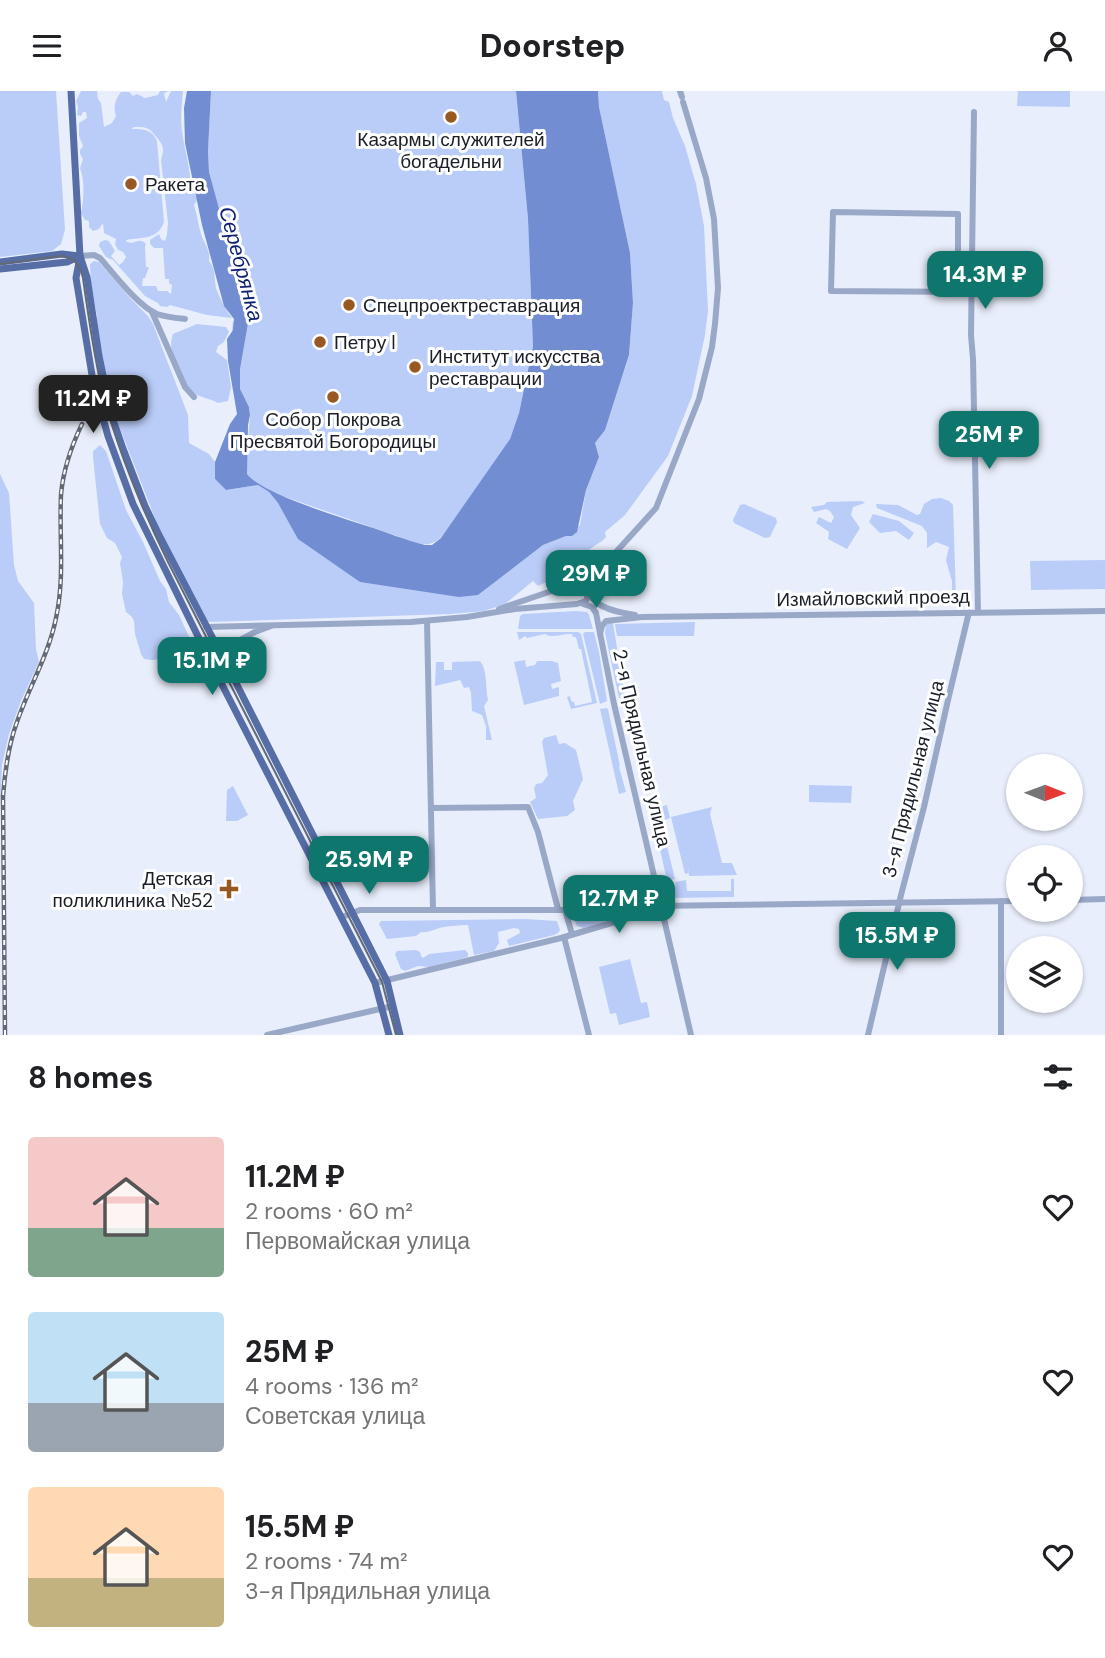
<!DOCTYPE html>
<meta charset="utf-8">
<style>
body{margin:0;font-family:"DM Sans",sans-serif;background:#f2f2f2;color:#202124;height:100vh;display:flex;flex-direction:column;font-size:26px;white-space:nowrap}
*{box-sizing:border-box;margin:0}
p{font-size:23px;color:#757577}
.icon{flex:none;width:38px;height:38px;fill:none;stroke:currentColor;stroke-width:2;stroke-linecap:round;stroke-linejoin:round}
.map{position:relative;height:944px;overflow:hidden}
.details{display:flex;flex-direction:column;background:#fff;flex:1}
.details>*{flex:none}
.needle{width:46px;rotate:91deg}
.fabs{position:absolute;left:1006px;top:663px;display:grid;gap:14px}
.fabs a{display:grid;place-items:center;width:77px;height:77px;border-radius:50%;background:#fff;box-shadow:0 2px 5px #0004;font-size:35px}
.price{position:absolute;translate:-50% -60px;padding:0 16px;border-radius:14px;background:#0f766e;color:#fff;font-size:23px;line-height:46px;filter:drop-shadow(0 2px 4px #0008)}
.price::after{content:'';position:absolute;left:50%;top:42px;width:21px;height:16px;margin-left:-10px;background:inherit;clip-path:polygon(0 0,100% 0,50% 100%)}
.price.current{background:#222;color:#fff}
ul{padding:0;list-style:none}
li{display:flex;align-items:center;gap:21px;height:175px;padding:0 28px}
li span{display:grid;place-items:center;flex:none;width:196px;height:140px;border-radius:7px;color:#555}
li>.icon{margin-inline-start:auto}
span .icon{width:84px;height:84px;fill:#fffc;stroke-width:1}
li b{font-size:30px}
h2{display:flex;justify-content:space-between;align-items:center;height:84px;padding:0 28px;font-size:30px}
header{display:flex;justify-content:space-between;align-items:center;height:91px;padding:0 28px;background:#fff;font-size:32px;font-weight:800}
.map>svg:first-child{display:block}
.green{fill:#bacdf9;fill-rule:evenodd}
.water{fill:#728dd2}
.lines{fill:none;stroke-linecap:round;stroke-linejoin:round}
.minor{stroke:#9aa8c8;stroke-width:6}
.major{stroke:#566da5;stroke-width:7}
.tram{stroke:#646a75;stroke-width:2}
.rail-casing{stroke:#646a75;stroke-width:4.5}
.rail{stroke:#fff;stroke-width:2;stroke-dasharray:5;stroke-linecap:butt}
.poi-dot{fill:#985822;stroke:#fff;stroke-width:2.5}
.labels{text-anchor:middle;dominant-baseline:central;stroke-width:6;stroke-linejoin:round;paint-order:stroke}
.poi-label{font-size:19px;fill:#191e29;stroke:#fff;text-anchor:start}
.street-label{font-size:19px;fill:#191e29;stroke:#fff}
.water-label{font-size:21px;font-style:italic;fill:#0f2171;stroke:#fff}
</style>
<header><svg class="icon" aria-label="menu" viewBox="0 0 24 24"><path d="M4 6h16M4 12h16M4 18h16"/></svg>Doorstep<svg class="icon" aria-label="person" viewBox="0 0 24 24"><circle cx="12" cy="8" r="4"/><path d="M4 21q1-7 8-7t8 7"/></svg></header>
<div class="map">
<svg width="1105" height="944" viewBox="0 0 1105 944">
<rect width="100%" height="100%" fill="#e8eefb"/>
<g class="green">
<path d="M0 0H56L65 139 61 153 52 160 0 166Z"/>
<path d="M81 0H97L98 8 101 12 104 36 112 32 116 25C113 15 115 9 121 1H129L133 5 137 3 145 7 158 4 160 0H169L164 2 166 11 171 0H183C182 13 180 26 182 40 185 61 191 78 191 101L195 103 197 109 194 114C197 123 198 133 201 143 204 153 211 159 209 170 216 178 214 187 216 197 218 204 227 221 232 227L207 224 170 214 167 216 160 215 158 212 145 205 113 169 106 166 99 155 100 151 105 149 109 150 115 160 111 165 119 174 123 171 126 166 123 161 118 159 115 153 116 148 104 142 103 132 99 138 93 140 89 136V130L85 129 81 122C84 109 85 90 80 77L83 68 80 63V59L83 55 79 45V32L87 27 86 21H83L81 25 77 24 78 16 76 10ZM134 36C149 36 149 37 158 48 164 55 164 59 161 69L168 132C167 138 168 144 165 150L161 148 159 143 150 149V153L154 157H163L165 188H169V192L172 194 171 203 167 200H158L156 195H142L143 187H145L149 176H146L145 156 146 153C141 148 138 150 132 152L127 151 126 149C142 146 158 149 164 131L157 50C152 38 143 38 131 38Z"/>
<path d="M211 0H516L528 128 533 254 519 322 510 348 451 435C441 447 434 457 417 452L277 403 252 390 247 383C244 363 250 342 250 322 250 312 241 306 240 297 236 279 243 258 246 241L232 239 233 230 247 232V219L209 81 208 60Z"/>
<path d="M598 0H662L664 9 669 11 673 27 685 55 696 93 704 135 708 220 705 244 692 305 668 365 625 424 605 441 606 446C601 452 594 454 588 460 573 473 556 487 538 495L533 490 505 513 484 520 451 523 207 531 160 440 117 330 103 276 97 237V225L91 192 90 173 94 170 99 171 131 208 148 225 153 233 188 324 189 352 209 363 215 371V388L226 399 258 394 269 401 278 412 360 491 478 504 543 454 566 445 580 434 586 399 599 366 595 352 605 338 629 265 633 212 630 163 599 16Z"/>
<path d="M1018 0H1070V16L1017 15Z"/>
<path d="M197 233 226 236 229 241 224 251 218 255 216 261 227 269 231 296 228 310 218 312C210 307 200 307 192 301 184 295 171 264 171 254 171 252 172 245 173 243Z"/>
<path d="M100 354 106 360 126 419 143 451 160 490 166 498 169 511 179 524 190 548V557C184 560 177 558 171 559L166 567 153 569 144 568 141 563 135 543 134 530 132 526 126 521 122 503 123 491 120 472 122 466 115 452 107 447 100 433 93 366V360Z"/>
<path d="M0 383 9 402 14 474 18 490 34 512 36 558 39 571 21 610 9 643 2 674 0 717Z"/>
<path d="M941 407 949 410 953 414 956 507H952V490L946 469 949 456 936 451 927 457V442L922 435 877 417 876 413 898 414 917 424 920 423 924 413 932 408Z"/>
<path d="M862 410 865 412 853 416 851 424 860 437 847 458 828 448 829 441 816 432 819 426 831 432 834 426 830 420 826 418 814 421 811 416 824 414 827 411Z"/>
<path d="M744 413 776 427 777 431 770 446 765 447 734 432 733 429 740 414Z"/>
<path d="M873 423 899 430 914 442 909 449 896 440 880 442 869 431Z"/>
<path d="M1105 469V498L1031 499 1030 470Z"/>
<path d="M576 520 587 521 589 524 593 538H518L520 525 523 523Z"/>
<path d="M695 531 694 545H617L615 533Z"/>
<path d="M609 532H613L625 606 619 607 605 542 606 534Z"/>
<path d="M517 541H578L581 543 597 612 571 618 567 606 570 605 571 610 574 611 575 615 592 611 581 558H579L576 546H573L572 543C563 542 553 548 545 543L527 547 525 545 519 549Z"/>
<path d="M585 541H594L599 561 607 610 600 613 583 543Z"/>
<path d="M525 569 526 576 535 574 537 570H552L558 572 561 590 551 593 552 598 559 596V605L524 614 514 571Z"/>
<path d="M480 570C488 580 485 596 488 609L484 615 492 649H486V635L482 624 472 620 471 602 469 596 464 597 460 589 435 595 436 571H444V579H452V571Z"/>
<path d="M606 617 608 618 620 675 619 676 626 701 619 703 600 618Z"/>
<path d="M556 644 559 653 565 652 576 659 583 688 573 710 575 719 567 725 538 728 530 711 536 707 534 697 536 693 542 692 548 684 542 651 544 647Z"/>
<path d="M809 694 852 695 851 712 809 711Z"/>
<path d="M233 695 248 724 237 730H226L227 699Z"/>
<path d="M667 714 670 727 661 730 675 788 667 790 654 731 659 729 657 722 653 723 652 718Z"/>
<path d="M712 716 710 723 722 772H732L737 784 689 785 688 775 689 782 685 783 671 726Z"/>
<path d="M731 788H734V806L670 807 669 802 662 803 659 794 666 792 667 796 676 795 675 791 686 789 687 800H731Z"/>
<path d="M637 819 638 820 584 837 577 835 574 827 579 823Z"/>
<path d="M525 828 557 830 560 839 558 842 554 844 509 855 507 849 520 842 519 838 514 837 498 841 499 852 494 860 474 864 468 834C460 834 451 835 444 836 436 837 430 842 421 841L416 845 387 848 379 833 381 830Z"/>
<path d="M416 859 420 861 421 865 423 867 429 863 465 859 468 862V866L429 876 418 875 405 880 401 878 395 863 397 860Z"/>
<path d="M630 868 641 912 647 911 650 926 619 934 616 922 610 923 599 876Z"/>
</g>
<path class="water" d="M187 0H211L208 60 209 81 247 219 248 232 240 278V298L249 316 250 324 248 334 247 383C262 403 340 426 367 435 386 441 405 449 425 454H432L441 447 510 348 519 322 533 255 528 128 516 0H598L599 16 630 162 633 212 629 264 605 339 595 352 599 366 586 399 577 441 572 445H566L543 454 478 504 459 506 360 491 298 448 278 412 269 401 258 394 226 399 215 388V371L230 333 237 323 228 270 227 248 233 239 234 228 224 215 202 134 185 52 184 17Z"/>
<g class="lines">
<g class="minor">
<path d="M680 0 682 6"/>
<path d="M974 21 971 244 973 268 978 521"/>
<path d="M80 165 94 164 100 167C114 183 138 215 157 223 166 226 176 227 185 228"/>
<path d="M958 190V123L833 121 831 200 972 201"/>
<path d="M152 221 185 296 194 306"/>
<path d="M575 492C590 495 586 503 596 511 605 519 623 522 635 524"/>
<path d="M583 513 592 516 596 522 614 613 691 944"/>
<path d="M499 518 575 492 596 483"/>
<path d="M427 530 433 819"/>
<path d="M206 536 411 531 467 526 515 518 577 513 586 510 590 496 596 483 656 417 699 308 712 256 715 233 718 197 714 128 706 87 683 11"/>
<path d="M600 543 602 535 606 530 642 526 1105 520"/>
<path d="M209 566 255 541 271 535"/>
<path d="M431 717 528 716 538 741 558 818"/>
<path d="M1071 809 1105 808"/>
<path d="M1001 810V944"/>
<path d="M565 819 572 843"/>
<path d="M342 826 360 819H565L651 815 1018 810"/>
<path d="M564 846 589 944"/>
<path d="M375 892 561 847 652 820 659 816"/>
<path d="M267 944 393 915"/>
<path d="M868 944 901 804 924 716 948 609 969 521"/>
</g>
<g class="major">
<path d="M71 0 80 165 87 186 99 265 111 323 122 355 145 415 158 442 233 586 387 890 400 944"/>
<path d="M80 166 76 187 94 296 108 345 133 413 215 580 375 892 389 944"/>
<path d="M0 171 62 163 79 165"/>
<path d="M0 178 67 171 80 165"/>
</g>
<path class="tram" d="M0 173 61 165C75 167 80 174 83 187 88 223 93 259 101 294 116 356 140 414 168 471L382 891 396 944"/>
<g class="rail-casing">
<path id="rail" d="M5 944 3 705C5 680 8 655 17 631 29 596 49 563 56 527 65 486 59 446 61 404 63 379 71 356 82 333"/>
</g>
<use href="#rail" class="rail"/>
</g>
<g class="poi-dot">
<circle cx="451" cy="26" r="7"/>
<circle cx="131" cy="93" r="7"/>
<circle cx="349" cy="214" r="7"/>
<circle cx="320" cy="251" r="7"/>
<circle cx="415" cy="276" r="7"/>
<circle cx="333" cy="306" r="7"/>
<path d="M225.5 787.5h7v7h7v7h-7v7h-7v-7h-7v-7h7z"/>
</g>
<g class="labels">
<g class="poi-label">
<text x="451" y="48" text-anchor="middle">Казармы служителей<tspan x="451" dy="22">богадельни</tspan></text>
<text x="145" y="93">Ракета</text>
<text x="363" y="214">Спецпроектреставрация</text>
<text x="334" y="251">Петру I</text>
<text x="429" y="265">Институт искусства<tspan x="429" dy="22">реставрации</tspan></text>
<text x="333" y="328" text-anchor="middle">Собор Покрова<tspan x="333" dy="22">Пресвятой Богородицы</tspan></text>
<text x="213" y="787" text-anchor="end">Детская<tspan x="213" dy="22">поликлиника №52</tspan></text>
</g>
<g class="street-label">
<text transform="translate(873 507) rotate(-1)">Измайловский проезд</text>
<text transform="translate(642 657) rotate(77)">2-я Прядильная улица</text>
<text transform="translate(913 688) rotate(-76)">3-я Прядильная улица</text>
</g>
<g class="water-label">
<text transform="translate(241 173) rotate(75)">Серебрянка</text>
</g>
</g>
</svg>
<div class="fabs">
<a><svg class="needle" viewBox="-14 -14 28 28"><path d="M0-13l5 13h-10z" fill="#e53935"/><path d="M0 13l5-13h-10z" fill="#757577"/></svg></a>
<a><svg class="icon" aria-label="locate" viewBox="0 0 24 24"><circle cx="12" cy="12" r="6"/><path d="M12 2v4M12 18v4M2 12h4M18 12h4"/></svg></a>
<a><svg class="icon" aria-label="layers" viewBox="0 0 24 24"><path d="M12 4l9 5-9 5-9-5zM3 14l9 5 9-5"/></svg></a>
</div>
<b class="price" style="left:985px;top:220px">14.3M ₽</b>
<b class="price current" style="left:93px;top:344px">11.2M ₽</b>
<b class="price" style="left:989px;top:380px">25M ₽</b>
<b class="price" style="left:596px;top:519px">29M ₽</b>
<b class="price" style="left:212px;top:606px">15.1M ₽</b>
<b class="price" style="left:369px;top:805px">25.9M ₽</b>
<b class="price" style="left:619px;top:844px">12.7M ₽</b>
<b class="price" style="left:897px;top:881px">15.5M ₽</b>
</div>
<section class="details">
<h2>8 homes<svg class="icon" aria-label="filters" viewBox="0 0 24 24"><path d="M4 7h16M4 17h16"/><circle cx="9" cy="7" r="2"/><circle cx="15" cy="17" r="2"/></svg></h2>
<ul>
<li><span style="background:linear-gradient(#f6c9c9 65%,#7fa58c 0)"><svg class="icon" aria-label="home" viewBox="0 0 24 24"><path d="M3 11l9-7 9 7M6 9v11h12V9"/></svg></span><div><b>11.2M ₽</b><p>2 rooms · 60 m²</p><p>Первомайская улица</p></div><svg class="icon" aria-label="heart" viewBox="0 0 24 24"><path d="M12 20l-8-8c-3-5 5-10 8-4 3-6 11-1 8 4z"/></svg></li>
<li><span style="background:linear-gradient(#bfe0f5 65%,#9aa5b1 0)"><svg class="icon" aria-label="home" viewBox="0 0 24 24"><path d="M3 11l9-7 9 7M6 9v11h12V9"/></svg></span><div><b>25M ₽</b><p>4 rooms · 136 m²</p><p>Советская улица</p></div><svg class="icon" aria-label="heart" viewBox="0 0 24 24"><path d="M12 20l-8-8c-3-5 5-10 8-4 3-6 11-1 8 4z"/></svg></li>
<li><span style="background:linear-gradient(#ffd9b3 65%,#c2b280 0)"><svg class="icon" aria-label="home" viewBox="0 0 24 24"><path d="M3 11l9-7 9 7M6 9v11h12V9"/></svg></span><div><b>15.5M ₽</b><p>2 rooms · 74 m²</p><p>3-я Прядильная улица</p></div><svg class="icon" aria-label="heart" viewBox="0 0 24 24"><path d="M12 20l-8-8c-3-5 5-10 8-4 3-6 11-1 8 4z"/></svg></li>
</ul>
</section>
